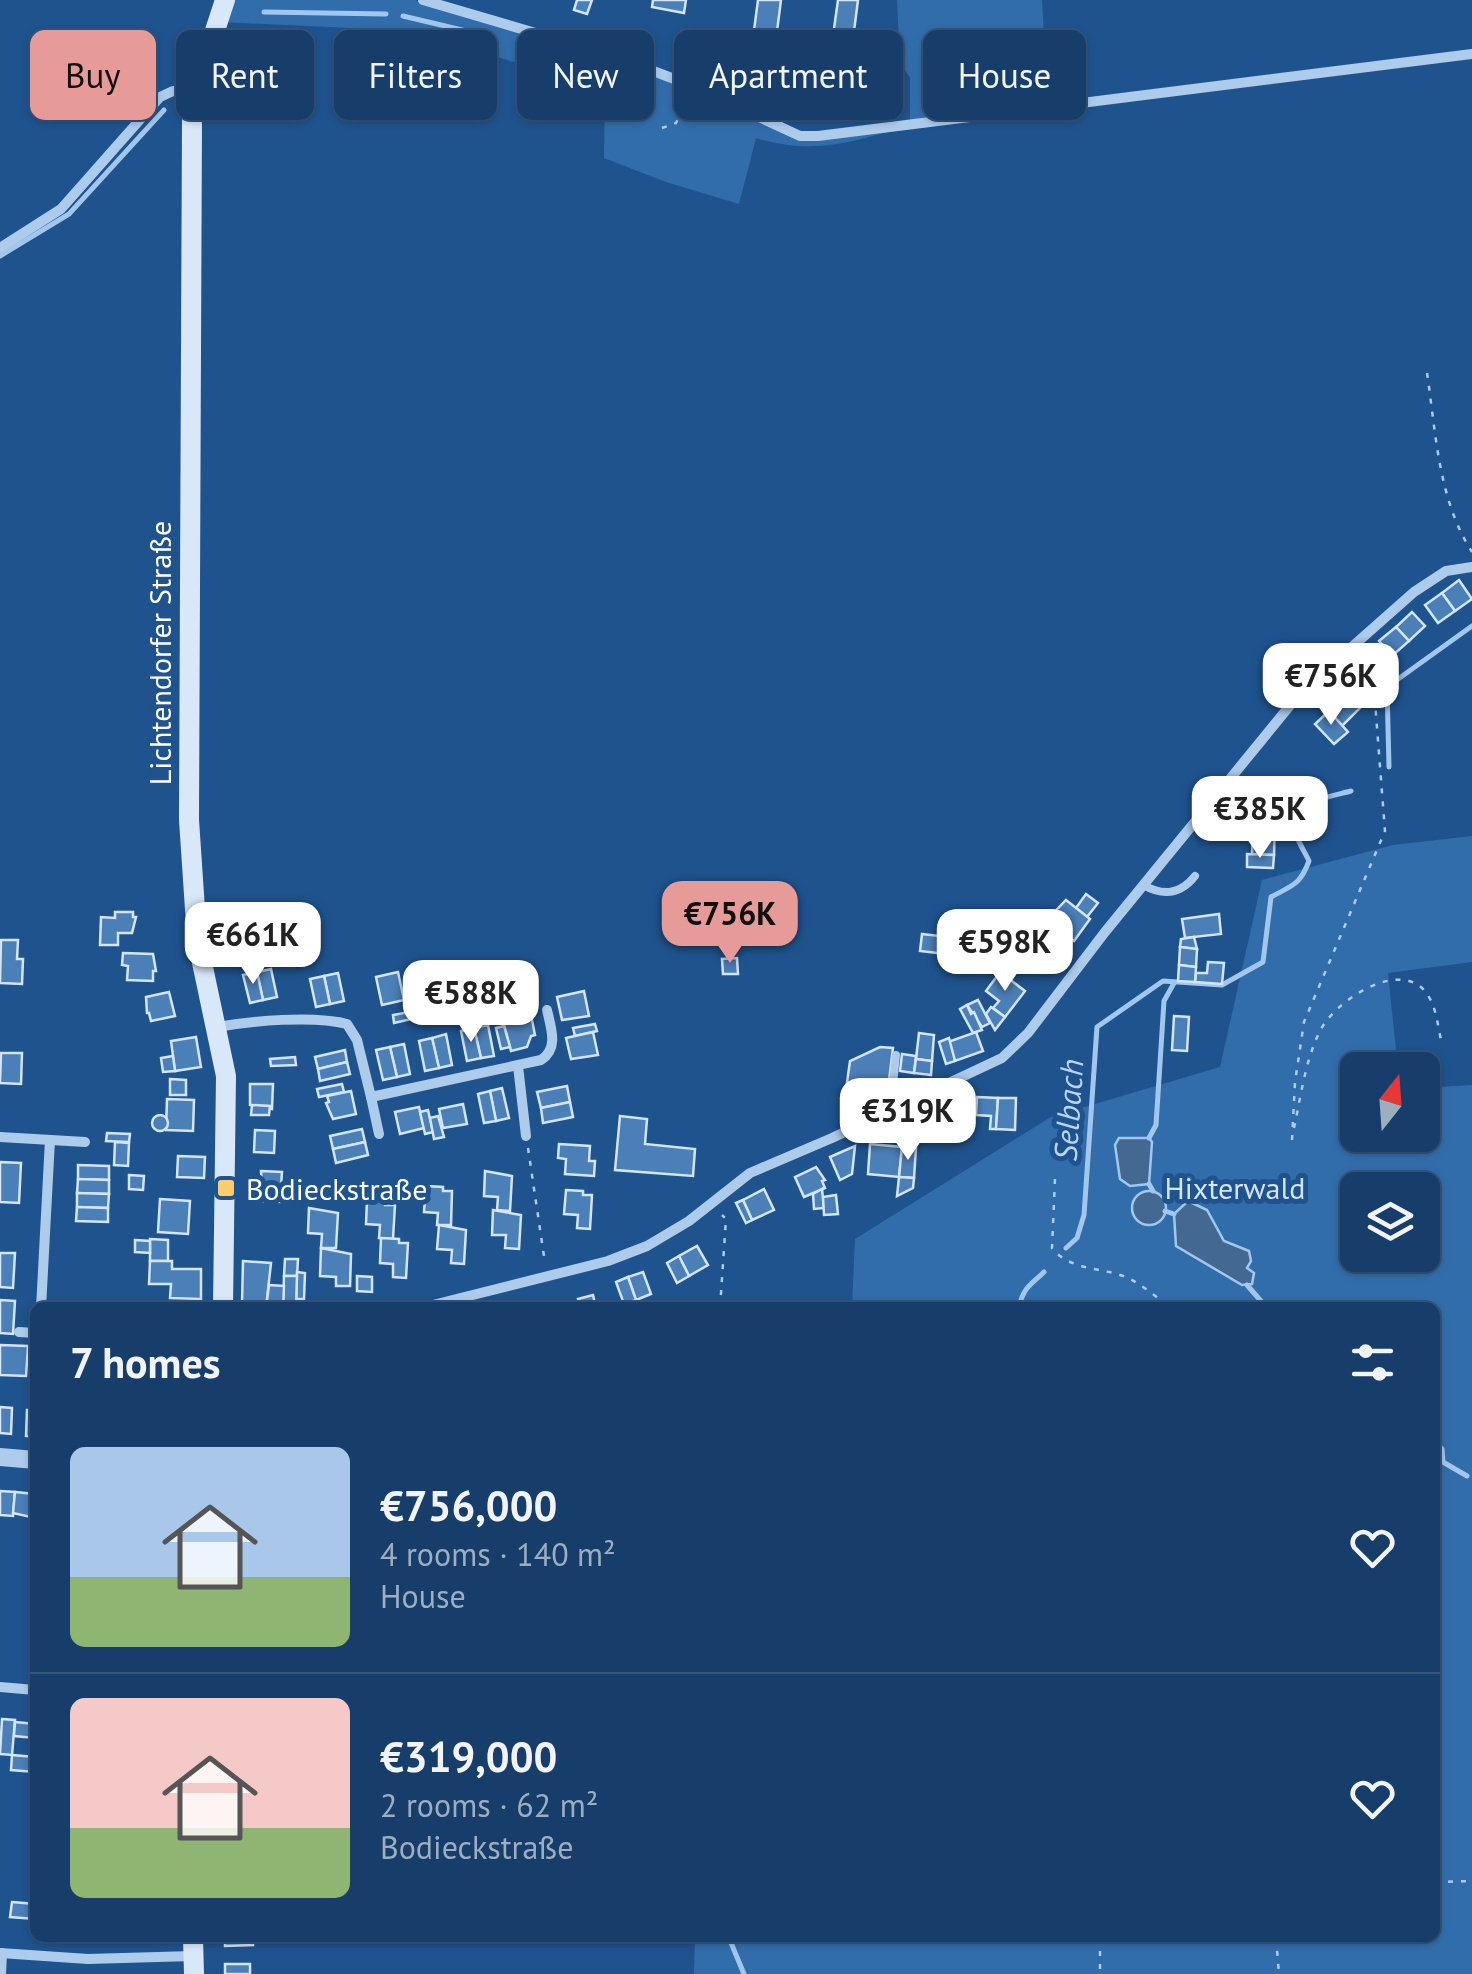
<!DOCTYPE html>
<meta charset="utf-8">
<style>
body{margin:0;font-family:"PT Sans",sans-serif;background:#244972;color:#f1f3f6;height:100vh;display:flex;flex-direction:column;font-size:38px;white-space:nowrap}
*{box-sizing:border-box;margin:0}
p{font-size:32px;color:#9eaec1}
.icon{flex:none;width:55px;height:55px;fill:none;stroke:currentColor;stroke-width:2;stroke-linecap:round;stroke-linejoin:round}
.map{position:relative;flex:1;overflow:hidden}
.details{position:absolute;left:30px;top:1302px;width:1410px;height:640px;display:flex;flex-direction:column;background:#173e6a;border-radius:15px;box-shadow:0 2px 8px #0004,0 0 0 2px #36577e}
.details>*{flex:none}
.hud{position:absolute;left:30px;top:30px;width:1412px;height:90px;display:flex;gap:20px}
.needle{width:65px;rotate:17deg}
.fabs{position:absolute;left:1340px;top:1052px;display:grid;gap:20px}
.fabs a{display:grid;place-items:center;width:100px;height:100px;border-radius:15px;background:#173e6a;box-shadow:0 2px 8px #0004,0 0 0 2px #36577e;font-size:50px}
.price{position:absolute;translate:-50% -85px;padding:0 22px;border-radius:20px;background:#fff;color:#222;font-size:32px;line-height:65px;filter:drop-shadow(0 2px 5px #0008)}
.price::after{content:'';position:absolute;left:50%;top:60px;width:30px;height:22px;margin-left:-15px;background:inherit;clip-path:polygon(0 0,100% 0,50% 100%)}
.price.active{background:#e69b98;color:#111}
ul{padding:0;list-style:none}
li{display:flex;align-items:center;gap:30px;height:250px;padding:0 40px}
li+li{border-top:2px solid #36577e}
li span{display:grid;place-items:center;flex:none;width:280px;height:200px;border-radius:15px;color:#555}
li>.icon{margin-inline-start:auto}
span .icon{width:120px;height:120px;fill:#fffc;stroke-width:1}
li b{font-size:42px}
h2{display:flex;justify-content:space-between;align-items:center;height:120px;padding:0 40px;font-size:42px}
.pill{padding:0 35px;border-radius:15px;background:#173e6a;box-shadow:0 2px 8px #0004,0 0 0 2px #36577e;font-size:35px;line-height:90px}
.pill.active{background:#e69b98;color:#111}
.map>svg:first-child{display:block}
.green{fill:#326dab;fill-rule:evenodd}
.water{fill:#436892;stroke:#a1c7ee;stroke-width:2.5}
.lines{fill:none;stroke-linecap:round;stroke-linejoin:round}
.stream{stroke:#a1c7ee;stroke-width:5}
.building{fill:#4b7fb7;stroke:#d3e5f9;stroke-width:2.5}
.path{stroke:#adccec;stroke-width:2.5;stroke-dasharray:5 8;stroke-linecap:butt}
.service{stroke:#adccec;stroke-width:8}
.minor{stroke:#adccec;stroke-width:10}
.tertiary{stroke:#adccec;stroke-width:18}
.secondary{stroke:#d9e8f9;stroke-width:20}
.poi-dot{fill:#fbcd6d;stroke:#1f538e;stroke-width:4}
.labels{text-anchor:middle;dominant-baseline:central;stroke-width:10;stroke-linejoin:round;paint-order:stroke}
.street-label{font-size:30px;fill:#fff;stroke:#1f538e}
.park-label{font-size:30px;fill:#d3e5f9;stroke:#1f538e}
.poi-label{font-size:30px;fill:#fff;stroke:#1f538e;text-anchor:start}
.water-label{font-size:32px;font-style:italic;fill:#b9d5f3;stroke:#1f538e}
</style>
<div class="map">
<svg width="1472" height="1974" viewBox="0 0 1472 1974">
<rect width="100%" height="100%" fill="#1f538e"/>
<g class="green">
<path d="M228 0H415L613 58 800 137 910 126C852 141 817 156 756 138L739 204 666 182 604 158 605 90 462 46 392 30 221 22Z"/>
<path d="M897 0H1042L1048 107 910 124V77L900 64Z"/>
<path d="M1472 836V962L1388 973 1398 1070H1358V1135H1422L1423 1088 1472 1085V1974H694L695 1938H1435V1308L852 1307 855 1239 1051 1117 1220 1067 1262 880 1393 845ZM1358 1190H1422V1255H1358Z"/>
</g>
<g class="water">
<path d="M1119 1138H1149L1152 1142 1149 1184 1130 1186 1120 1179 1115 1145Z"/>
<circle cx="1149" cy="1208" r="17"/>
<path d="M1188 1201 1207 1210 1224 1241 1249 1251 1251 1261 1247 1268 1254 1273 1252 1284 1242 1285 1176 1246 1174 1214Z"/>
</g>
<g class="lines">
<g class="stream">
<path d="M264 12 386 14"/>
<path d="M403 16 483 35"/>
<path d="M0 256 69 214 164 110"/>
<path d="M1389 767 1387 687 1472 626"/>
<path d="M1149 1138 1156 1125 1164 1001 1174 983"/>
<path d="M1149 1184 1153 1191"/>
<path d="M1165 1211 1174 1214"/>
<path d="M1066 1248 1077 1238 1084 1215 1097 1027 1163 981 1222 985 1263 962 1271 897C1293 885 1300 885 1309 861 1306 854 1301 847 1298 839 1285 802 1326 798 1351 791"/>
<path d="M1247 1285 1267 1308"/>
<path d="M1019 1308C1023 1287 1031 1285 1044 1272"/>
<path d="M1435 1442 1442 1449 1443 1462 1467 1476"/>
<path d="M729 1938 744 1974"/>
</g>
</g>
<g class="building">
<path d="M577 0H592L587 14 574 10Z"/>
<path d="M653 0H686L684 13 652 7Z"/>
<path d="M758 0H781L775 47 752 45Z"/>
<path d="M838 0H858L852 47 832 43Z"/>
<path d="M844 62 850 63 848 76 854 77 853 88 846 87 845 93 830 90 834 68 843 69Z"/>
<path d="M1459 580 1472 599 1455 611 1442 593Z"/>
<path d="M1442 593 1455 611 1438 623 1425 605Z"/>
<path d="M1412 612 1425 626 1409 641 1396 627Z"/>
<path d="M1396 627 1409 641 1392 656 1379 641Z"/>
<path d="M1346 692 1361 707 1342 726 1327 710Z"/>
<path d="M1329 711 1348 732 1334 744 1315 724Z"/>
<path d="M1271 797 1270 821H1260L1261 812 1253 813 1251 798Z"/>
<path d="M1253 820 1275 821 1274 855 1252 854Z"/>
<path d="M1247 854 1274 855 1273 868 1247 867Z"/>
<path d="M1086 894 1098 903 1087 917 1076 908Z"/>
<path d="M1066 900 1090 919 1074 941 1067 936 1063 940 1049 930 1053 925 1047 920Z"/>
<path d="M115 912H133V917H136L132 933H118V945H100L101 917 115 918Z"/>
<path d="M1022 914 1032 926 1022 935 1011 923Z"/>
<path d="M1219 914 1221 934 1185 938 1182 919Z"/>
<path d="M922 934 940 936 938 953 920 951Z"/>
<path d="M1025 936 1048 954 1035 970 1013 951Z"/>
<path d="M1194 937 1197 949 1180 947 1181 939Z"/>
<path d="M1 940H18L17 959H23L22 984 0 983Z"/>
<path d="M1180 947 1197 949 1196 967 1179 965Z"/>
<path d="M123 953 153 954 156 971H153V981L127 980 128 966 122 965Z"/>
<path d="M737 958 738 974H723L722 959Z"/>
<path d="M1208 962 1224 963 1222 984 1195 982 1196 973H1207Z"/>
<path d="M1179 965 1196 967 1195 982 1178 981Z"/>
<path d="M271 969 277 997 263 1000 257 972Z"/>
<path d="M257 972 263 1000 250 1003 243 975Z"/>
<path d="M398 972 404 1000 382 1005 376 977Z"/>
<path d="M1000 972 1025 991 1005 1017 993 1008 999 1001 986 991Z"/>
<path d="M338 973 344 1001 330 1004 324 976Z"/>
<path d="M324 976 330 1004 316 1007 310 979Z"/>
<path d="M584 991 589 1016 562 1020 557 997Z"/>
<path d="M169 992 175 1016 151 1021 149 1013H147L146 997Z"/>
<path d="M978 1000 990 1023 982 1027 967 1005Z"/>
<path d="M967 1005 971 1014 974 1012 982 1030 973 1033 960 1009Z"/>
<path d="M991 1007 1005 1017 995 1030 986 1014Z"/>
<path d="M415 1011 416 1018 394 1023 393 1015Z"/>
<path d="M523 1015H531L535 1035 531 1036 527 1047 511 1051 503 1021Z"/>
<path d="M1174 1016 1189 1017 1187 1051 1172 1050Z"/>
<path d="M595 1024 597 1031 575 1036 573 1028Z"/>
<path d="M488 1025 494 1056 481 1058 474 1028Z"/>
<path d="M504 1026 510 1047 501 1049 496 1028Z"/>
<path d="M474 1028 481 1058 467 1061 461 1031Z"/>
<path d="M593 1032 598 1055 571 1059 566 1038Z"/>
<path d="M976 1032 983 1051 955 1061 948 1042Z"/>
<path d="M919 1033 934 1035 932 1061 916 1059Z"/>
<path d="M446 1034 452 1065 439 1068 432 1038Z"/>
<path d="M196 1037 201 1067 175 1071 171 1041Z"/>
<path d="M432 1038 439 1068 425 1071 419 1041Z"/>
<path d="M949 1038 955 1061 946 1064 939 1042Z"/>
<path d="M404 1044 410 1074 397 1077 390 1047Z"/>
<path d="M390 1047 397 1077 383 1080 376 1050Z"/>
<path d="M880 1047 893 1048 887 1097 842 1118 850 1061Z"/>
<path d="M345 1050 347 1062 318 1069 315 1057Z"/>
<path d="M1 1053H22L21 1084 0 1083Z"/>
<path d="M902 1054 916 1056 914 1073 900 1071Z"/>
<path d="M173 1056 175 1071 163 1072 161 1058Z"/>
<path d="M295 1057 296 1065 271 1066 270 1059Z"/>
<path d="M916 1059 932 1061 931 1075 914 1073Z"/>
<path d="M347 1062 350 1074 320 1081 318 1069Z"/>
<path d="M170 1079 186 1080V1095H170Z"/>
<path d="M250 1084H273L272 1109 250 1105Z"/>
<path d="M342 1084 344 1092 319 1097 317 1089Z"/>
<path d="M567 1086 570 1102 541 1108 537 1092Z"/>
<path d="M502 1088 509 1118 496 1121 490 1091Z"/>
<path d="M351 1091 356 1114 333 1119 326 1103 329 1102 327 1096Z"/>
<path d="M490 1091 496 1121 484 1123 478 1094Z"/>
<path d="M977 1097 998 1098 996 1129H990L991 1116 976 1115Z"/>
<path d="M998 1098H1016L1015 1130 996 1129Z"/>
<path d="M167 1099 194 1100 193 1131 166 1130Z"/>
<path d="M570 1102 573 1117 543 1123 541 1108Z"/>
<path d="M463 1104 467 1124 443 1128 439 1109Z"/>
<path d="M252 1105 270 1106 269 1115H251Z"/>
<path d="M419 1107 424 1128 400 1134 395 1112Z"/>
<path d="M428 1110 433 1132 425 1134 420 1112Z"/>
<path d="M929 1113H944L943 1129 928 1127Z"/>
<circle cx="160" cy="1123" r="8"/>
<path d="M438 1116 444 1137 434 1139 430 1118Z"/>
<path d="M620 1116 647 1119 645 1144 695 1149 693 1176 615 1170Z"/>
<path d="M362 1129 365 1142 333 1149 330 1136Z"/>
<path d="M255 1130 275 1131 274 1153 254 1152Z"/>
<path d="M107 1133 130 1134 129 1142 106 1141Z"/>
<path d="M115 1142 129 1143 128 1166 114 1165Z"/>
<path d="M365 1142 368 1155 336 1163 333 1149Z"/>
<path d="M559 1144 590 1146 589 1161H595L594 1176 565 1174 566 1159 558 1158Z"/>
<path d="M870 1144 902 1147 899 1177 868 1174Z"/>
<path d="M855 1146 852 1174 840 1180 830 1157Z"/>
<path d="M902 1147 916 1148 914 1178 899 1177Z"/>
<path d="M178 1156 205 1157 204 1178 177 1177Z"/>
<path d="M0 1162 21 1163 19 1203 0 1202Z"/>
<path d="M78 1165 109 1166V1180L78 1179Z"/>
<path d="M816 1167 825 1180 822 1181 825 1188 804 1197 795 1177Z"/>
<path d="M261 1171 282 1172 280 1202 263 1201Z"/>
<path d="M485 1171 512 1176 510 1211 497 1210 498 1197 484 1196Z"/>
<path d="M129 1175 144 1176 143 1190 129 1189Z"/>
<path d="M899 1177 914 1178 913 1188 897 1196Z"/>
<path d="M78 1179 109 1180V1194L77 1193Z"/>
<path d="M426 1186 443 1187V1191H452L451 1225H437L438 1213 424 1212Z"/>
<path d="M764 1189 774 1210 752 1220 743 1200Z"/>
<path d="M822 1189 824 1208 814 1209 813 1194Z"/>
<path d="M566 1190 583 1191V1195H592L590 1229 577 1228 578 1215 564 1214Z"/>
<path d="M77 1193 109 1194 108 1208 77 1207Z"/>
<path d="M836 1195 838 1214 824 1215 823 1197Z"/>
<path d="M160 1199 190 1201 188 1234 158 1232Z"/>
<path d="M367 1200 385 1201V1205H395L393 1239 379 1238 380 1225 366 1224Z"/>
<path d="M743 1200 752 1220 746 1223 736 1203Z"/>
<path d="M77 1207 108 1208V1222L76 1221Z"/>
<path d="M309 1208 338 1213 336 1248H321L322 1234 308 1233Z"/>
<path d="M493 1210 521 1215 519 1249 505 1248 506 1235H492Z"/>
<path d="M439 1225 466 1230 464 1264 451 1263 452 1250 437 1249Z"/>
<path d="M381 1238 399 1239V1243H408L406 1278 393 1277V1264L380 1263Z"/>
<path d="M150 1239 168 1240V1261H150Z"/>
<path d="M135 1240 150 1241V1253L135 1252Z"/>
<path d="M697 1246 708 1265 689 1276 679 1256Z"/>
<path d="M321 1248 351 1254 350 1286H336V1277L320 1276Z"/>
<path d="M0 1253H15L13 1288 0 1287Z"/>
<path d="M679 1256 689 1276 677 1283 667 1263Z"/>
<path d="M285 1259H298L297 1276H284Z"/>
<path d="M150 1261H172V1269H201V1299L170 1298 171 1284H149Z"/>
<path d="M243 1261 271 1263 266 1308H246L242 1303Z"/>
<path d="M297 1272 305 1273 304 1299H296Z"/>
<path d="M643 1272 651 1294 636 1300 628 1277Z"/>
<path d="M284 1276H297L296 1308H283Z"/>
<path d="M357 1276 372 1277V1292L357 1291Z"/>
<path d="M628 1277 636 1300 624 1304 616 1282Z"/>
<path d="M269 1285 284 1286 283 1308H266Z"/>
<path d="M593 1295 596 1308H580L578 1299Z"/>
<path d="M0 1300 15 1301 13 1334 0 1333Z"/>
<path d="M0 1345 28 1346 26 1376 0 1375Z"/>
<path d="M0 1407 12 1408 11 1434 0 1433Z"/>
<path d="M27 1410H35V1437L26 1436Z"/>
<path d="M0 1491 15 1492 13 1516 0 1515Z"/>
<path d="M15 1492 35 1494V1518L13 1513Z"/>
<path d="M2 1719 15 1720 12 1755 0 1754Z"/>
<path d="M15 1722 35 1724V1738L14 1736Z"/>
<path d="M12 1755 35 1757V1772L11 1770Z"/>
<path d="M12 1902 35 1904V1919L10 1917Z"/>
<path d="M225 1938H253V1945L225 1946Z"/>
<rect x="225" y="1964" width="25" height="10"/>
</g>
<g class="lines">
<g class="path">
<path d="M662 128 676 123 686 101"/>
<path d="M1427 373C1436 433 1438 499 1472 552"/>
<path d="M1294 1128C1301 1096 1305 1061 1320 1031 1334 1002 1395 961 1423 989 1436 1003 1437 1022 1441 1040"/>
<path d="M1292 1140 1295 1082 1304 1022 1385 831 1375 702 1360 658"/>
<path d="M528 1148 545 1263"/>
<path d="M1055 1179 1052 1248C1069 1271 1104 1267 1128 1278 1144 1286 1157 1297 1169 1308"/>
<path d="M720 1308 726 1219 722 1215"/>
<path d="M1435 1882 1472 1881"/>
<path d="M1100 1938V1974"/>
<path d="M1276 1938 1279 1974"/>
</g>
<g class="service">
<path d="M707 54 790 93"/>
<path d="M777 126 805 54"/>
<path d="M1143 885C1163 896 1180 895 1195 876"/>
<path d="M896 1055 892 1094 897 1108"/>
</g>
<g class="minor">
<path d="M423 0 614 56 690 85 800 136H818L1472 54"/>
<path d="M0 248 61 209 160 97 173 91 195 92"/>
<path d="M217 1027C252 1021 313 1015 347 1024L357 1040 371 1097 541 1060C559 1049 551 1028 547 1010"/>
<path d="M518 1066 526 1136"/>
<path d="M371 1097 379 1134"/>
<path d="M0 1137 85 1142"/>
<path d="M41 1308 50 1140"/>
<path d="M421 1308 608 1261 647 1246 689 1221 750 1173 832 1138 1002 1058 1028 1033 1105 932 1301 692 1414 592 1446 571 1472 567"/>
<path d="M19 1332 35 1333"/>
<path d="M0 1687 35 1690"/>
<path d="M0 1953 88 1959 193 1956"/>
<path d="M1 1974 2 1953"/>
</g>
<path class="tertiary" d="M0 1457 35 1460"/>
<g class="secondary">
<path d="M223 1308 226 1076 197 939 189 820 192 116 195 92 225 0"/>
<path d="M193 1938 194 1974"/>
</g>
</g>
<rect class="poi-dot" x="216" y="1178" width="20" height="20" rx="5"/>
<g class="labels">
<g class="street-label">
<text transform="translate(159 653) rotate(-90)">Lichtendorfer Straße</text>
</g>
<g class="park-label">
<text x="1235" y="1187">Hixterwald</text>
</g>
<g class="poi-label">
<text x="246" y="1188">Bodieckstraße</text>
</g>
<g class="water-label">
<text transform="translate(1068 1110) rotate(-86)">Selbach</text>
</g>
</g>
</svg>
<div class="fabs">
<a><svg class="needle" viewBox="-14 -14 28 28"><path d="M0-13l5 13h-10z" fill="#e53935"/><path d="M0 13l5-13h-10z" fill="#9eaec1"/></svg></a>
<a><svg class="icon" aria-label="layers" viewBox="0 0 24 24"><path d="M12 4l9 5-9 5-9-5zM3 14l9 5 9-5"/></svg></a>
</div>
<b class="price" style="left:1331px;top:728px">€756K</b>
<b class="price" style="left:1260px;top:861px">€385K</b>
<b class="price active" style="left:730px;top:966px">€756K</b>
<b class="price" style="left:253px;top:987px">€661K</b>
<b class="price" style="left:1005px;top:994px">€598K</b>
<b class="price" style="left:471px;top:1045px">€588K</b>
<b class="price" style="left:908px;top:1163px">€319K</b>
<div class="hud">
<a class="pill active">Buy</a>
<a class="pill">Rent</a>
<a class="pill">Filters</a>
<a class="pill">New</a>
<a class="pill">Apartment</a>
<a class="pill">House</a>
</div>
<section class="details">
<h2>7 homes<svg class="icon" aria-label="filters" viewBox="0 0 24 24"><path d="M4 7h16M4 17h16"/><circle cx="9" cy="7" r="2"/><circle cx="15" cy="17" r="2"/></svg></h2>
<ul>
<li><span style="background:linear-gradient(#a9c7e8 65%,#8fb573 0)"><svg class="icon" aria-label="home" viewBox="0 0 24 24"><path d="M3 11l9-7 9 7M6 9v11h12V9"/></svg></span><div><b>€756,000</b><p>4 rooms · 140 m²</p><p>House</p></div><svg class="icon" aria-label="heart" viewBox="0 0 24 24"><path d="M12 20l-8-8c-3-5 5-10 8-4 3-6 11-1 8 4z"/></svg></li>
<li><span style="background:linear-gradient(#f6c9c9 65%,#8fb573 0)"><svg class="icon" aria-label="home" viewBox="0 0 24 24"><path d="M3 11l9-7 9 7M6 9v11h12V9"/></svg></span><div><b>€319,000</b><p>2 rooms · 62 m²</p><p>Bodieckstraße</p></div><svg class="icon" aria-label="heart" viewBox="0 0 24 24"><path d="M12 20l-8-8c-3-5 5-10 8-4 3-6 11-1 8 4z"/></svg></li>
</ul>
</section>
</div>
